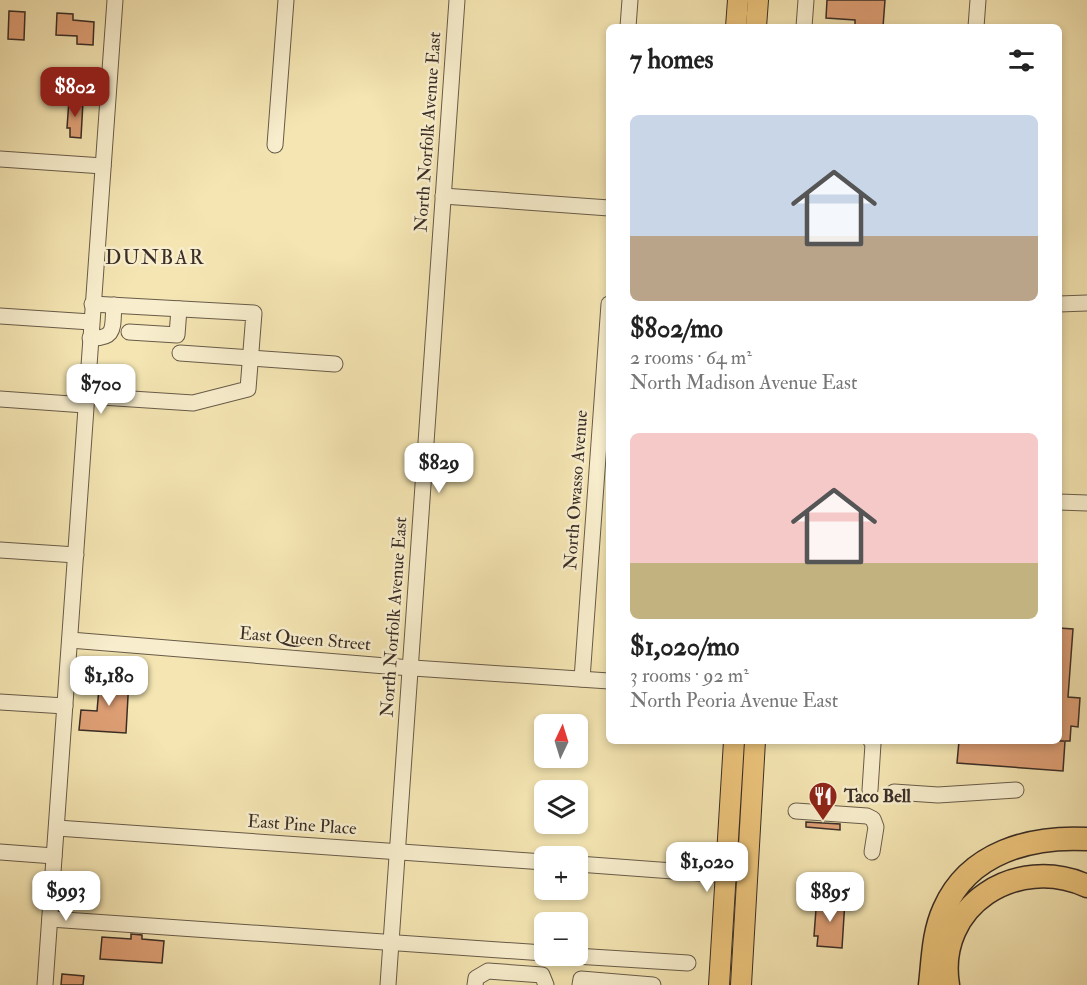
<!DOCTYPE html>
<meta charset="utf-8">
<style>
body{margin:0;font-family:"IM FELL Double Pica",serif;background:#f6f6f6;color:#222;height:100vh;display:flex;flex-direction:column;font-size:22px;white-space:nowrap}
*{box-sizing:border-box;margin:0}
p{font-size:20px;color:#767676}
.icon{flex:none;width:33px;height:33px;fill:none;stroke:currentColor;stroke-width:2;stroke-linecap:round;stroke-linejoin:round}
.map{position:relative;flex:1;overflow:hidden}
.side{position:absolute;left:606px;top:24px;width:456px;height:720px;display:flex;flex-direction:column;background:#fff;border-radius:9px;box-shadow:0 3px 9px #0003}
.side>*{flex:none}
.needle{width:39px;rotate:4deg}
.controls{position:absolute;left:534px;top:714px;display:grid;gap:12px}
.controls a{display:grid;place-items:center;width:54px;height:54px;border-radius:9px;background:#fff;box-shadow:0 3px 9px #0003;font-size:30px}
.price{position:absolute;translate:-50% -51px;padding:0 14px;border-radius:12px;background:#fff;color:#222;font-size:20px;line-height:39px;filter:drop-shadow(0 2px 3px #0008)}
.price::after{content:'';position:absolute;left:50%;top:36px;width:18px;height:14px;margin-left:-9px;background:inherit;clip-path:polygon(0 0,100% 0,50% 100%)}
.price.current{background:#8f2418;color:#fff}
ul{padding:0;list-style:none}
li{display:grid;align-content:center;gap:12px;height:318px;padding:0 24px}
li span{display:grid;place-items:center;height:186px;border-radius:9px;color:#555}
li>.icon{margin-inline-start:auto}
span .icon{width:108px;height:108px;fill:#fffc;stroke-width:1}
li b{font-size:26px}
h2{display:flex;justify-content:space-between;align-items:center;height:72px;padding:0 24px;font-size:26px}
.map>svg:first-child{display:block}
.building{fill:#dfa076;stroke:#392d26;stroke-width:1.5}
.lines{fill:none;stroke-linecap:round;stroke-linejoin:round}
.minor-casing{stroke:#685b49;stroke-width:17}
.major-casing{stroke:#392d26;stroke-width:22}
.highway-casing{stroke:#392d26;stroke-width:25}
.minor{stroke:#f8eecd;stroke-width:15}
.major{stroke:#eac279;stroke-width:20}
.highway{stroke:#eac279;stroke-width:22}
.labels{text-anchor:middle;dominant-baseline:central;stroke-width:5;stroke-linejoin:round;paint-order:stroke}
.street-label{font-size:18px;fill:#392d26;stroke:#f8eecd}
.poi-label{font-size:18px;font-weight:bold;fill:#392d26;stroke:#f8eecd;text-anchor:start}
.neighbourhood-label{font-size:20px;letter-spacing:1.5px;fill:#392d26;stroke:#f8eecd}
</style>
<div class="map">
<svg width="1087" height="985" viewBox="0 0 1087 985">
<rect width="100%" height="100%" fill="#f4e5b2"/>
<filter id="stains"><feTurbulence type="fractalNoise" baseFrequency=".00333" numOctaves="4"/><feColorMatrix values="0 0 0 0 .2 0 0 0 0 .09 0 0 0 0 .02 0 0 0 .5 -.17"/></filter>
<radialGradient id="worn" r=".72"><stop offset=".6" stop-color="#630" stop-opacity="0"/><stop offset="1" stop-color="#630" stop-opacity=".3"/></radialGradient>
<g class="building">
<path d="M827 0H885L883 27H855V20L826 18Z"/>
<path d="M9 11 25 12 24 40 8 39Z"/>
<path d="M57 13 73 14V20L94 22 93 45 77 44V36L56 35Z"/>
<path d="M69 100 83 101 81 138 70 137V128H67Z"/>
<path d="M1059 628 1073 629 1068 697 1080 698 1078 727 1071 726 1070 741H1065L1063 771 957 763 959 741H1064H1059Z"/>
<path d="M100 676 129 678 126 733 79 730 81 710 97 711Z"/>
<path d="M806 822 840 824V830L806 827Z"/>
<path d="M820 899 845 900 842 948 817 946 818 936H814L816 909H820Z"/>
<path d="M131 934 142 935V939L164 941 162 963 100 959 102 937 131 939Z"/>
<path d="M62 974 84 976 83 985H61Z"/>
</g>
<g class="lines">
<g class="minor-casing">
<g id="minor">
<path d="M628 27 630 0"/>
<path d="M804 27 806 0"/>
<path d="M976 27 978 0"/>
<path d="M275 145 286 0"/>
<path d="M0 159 103 166"/>
<path d="M443 196 609 208"/>
<path d="M1059 304 1087 303"/>
<path d="M0 316 91 322"/>
<path d="M129 332 177 335 179 309"/>
<path d="M90 338C117 339 112 327 114 305"/>
<path d="M180 353 335 364"/>
<path d="M86 396 193 403 248 389 254 313 92 304"/>
<path d="M0 399 85 405"/>
<path d="M1059 502 1087 503"/>
<path d="M0 550 76 555"/>
<path d="M70 640 398 667 609 681"/>
<path d="M582 679 609 304"/>
<path d="M0 702 65 706"/>
<path d="M870 790 873 744 871 741"/>
<path d="M894 792 938 795 1016 790"/>
<path d="M796 811 867 816 873 819 876 827 872 852"/>
<path d="M57 828 544 862"/>
<path d="M0 852 54 856"/>
<path d="M578 864 727 875 748 872"/>
<path d="M50 919 544 953"/>
<path d="M575 956 688 963"/>
<path d="M45 985 115 0"/>
<path d="M388 985 457 0"/>
<path d="M475 985 476 978 488 971 542 975 546 985"/>
<path d="M580 985 581 979 653 985"/>
</g>
</g>
<g class="major-casing">
<g id="major">
<path d="M736 27 738 0"/>
<path d="M756 27 758 0"/>
<path d="M719 985 734 741"/>
<path d="M741 985 755 741"/>
</g>
</g>
<g class="highway-casing">
<g id="highway">
<path d="M930 985C933 959 933 933 944 909 969 852 1031 836 1087 839"/>
<path d="M948 985C935 905 1017 854 1087 886"/>
</g>
</g>
<use href="#minor" class="minor"/>
<use href="#major" class="major"/>
<use href="#highway" class="highway"/>
</g>
<defs>
<g id="restaurant-pin" transform="scale(1.5)"><path d="M0 17L-7.5 6A9.5 9.5 0 1 1 7.5 6Z" fill="#8f2418" stroke="#f8eecd"/><path d="M-5-6h1v4h1v-4h1v4h1v-4h1v5L-1.5 .5V6h-2V.5L-5-1ZM5-6V6H3V1.5H1.5Q1.5-4 5-6Z" fill="#fff"/></g>
</defs>
<g fill-rule="evenodd">
<use href="#restaurant-pin" x="823" y="796"/>
</g>
<g class="labels">
<g class="street-label">
<text transform="translate(428 132) rotate(-86)">North Norfolk Avenue East</text>
<text transform="translate(576 490) rotate(-86)">North Owasso Avenue</text>
<text transform="translate(394 617) rotate(-86)">North Norfolk Avenue East</text>
<text transform="translate(305 639) rotate(5)">East Queen Street</text>
<text transform="translate(302 825) rotate(4)">East Pine Place</text>
</g>
<g class="poi-label">
<text x="844" y="796">Taco Bell</text>
</g>
<g class="neighbourhood-label">
<text x="155" y="257">DUNBAR</text>
</g>
</g>
<rect width="100%" height="100%" filter="url(#stains)"/>
<rect width="100%" height="100%" fill="url(#worn)"/>
</svg>
<div class="controls">
<a><svg class="needle" viewBox="-14 -14 28 28"><path d="M0-13l5 13h-10z" fill="#e53935"/><path d="M0 13l5-13h-10z" fill="#767676"/></svg></a>
<a><svg class="icon" aria-label="layers" viewBox="0 0 24 24"><path d="M12 4l9 5-9 5-9-5zM3 14l9 5 9-5"/></svg></a>
<a>+</a>
<a>−</a>
</div>
<b class="price current" style="left:75px;top:118px">$802</b>
<b class="price" style="left:101px;top:415px">$700</b>
<b class="price" style="left:439px;top:494px">$829</b>
<b class="price" style="left:109px;top:707px">$1,180</b>
<b class="price" style="left:707px;top:893px">$1,020</b>
<b class="price" style="left:66px;top:922px">$993</b>
<b class="price" style="left:830px;top:923px">$895</b>
<section class="side">
<h2>7 homes<svg class="icon" aria-label="filters" viewBox="0 0 24 24"><path d="M4 7h16M4 17h16"/><circle cx="9" cy="7" r="2"/><circle cx="15" cy="17" r="2"/></svg></h2>
<ul>
<li><span style="background:linear-gradient(#c9d6e8 65%,#b9a48a 0)"><svg class="icon" aria-label="home" viewBox="0 0 24 24"><path d="M3 11l9-7 9 7M6 9v11h12V9"/></svg></span><div><b>$802/mo</b><p>2 rooms · 64 m²</p><p>North Madison Avenue East</p></div></li>
<li><span style="background:linear-gradient(#f6c9c9 70%,#c2b280 0)"><svg class="icon" aria-label="home" viewBox="0 0 24 24"><path d="M3 11l9-7 9 7M6 9v11h12V9"/></svg></span><div><b>$1,020/mo</b><p>3 rooms · 92 m²</p><p>North Peoria Avenue East</p></div></li>
</ul>
</section>
</div>
